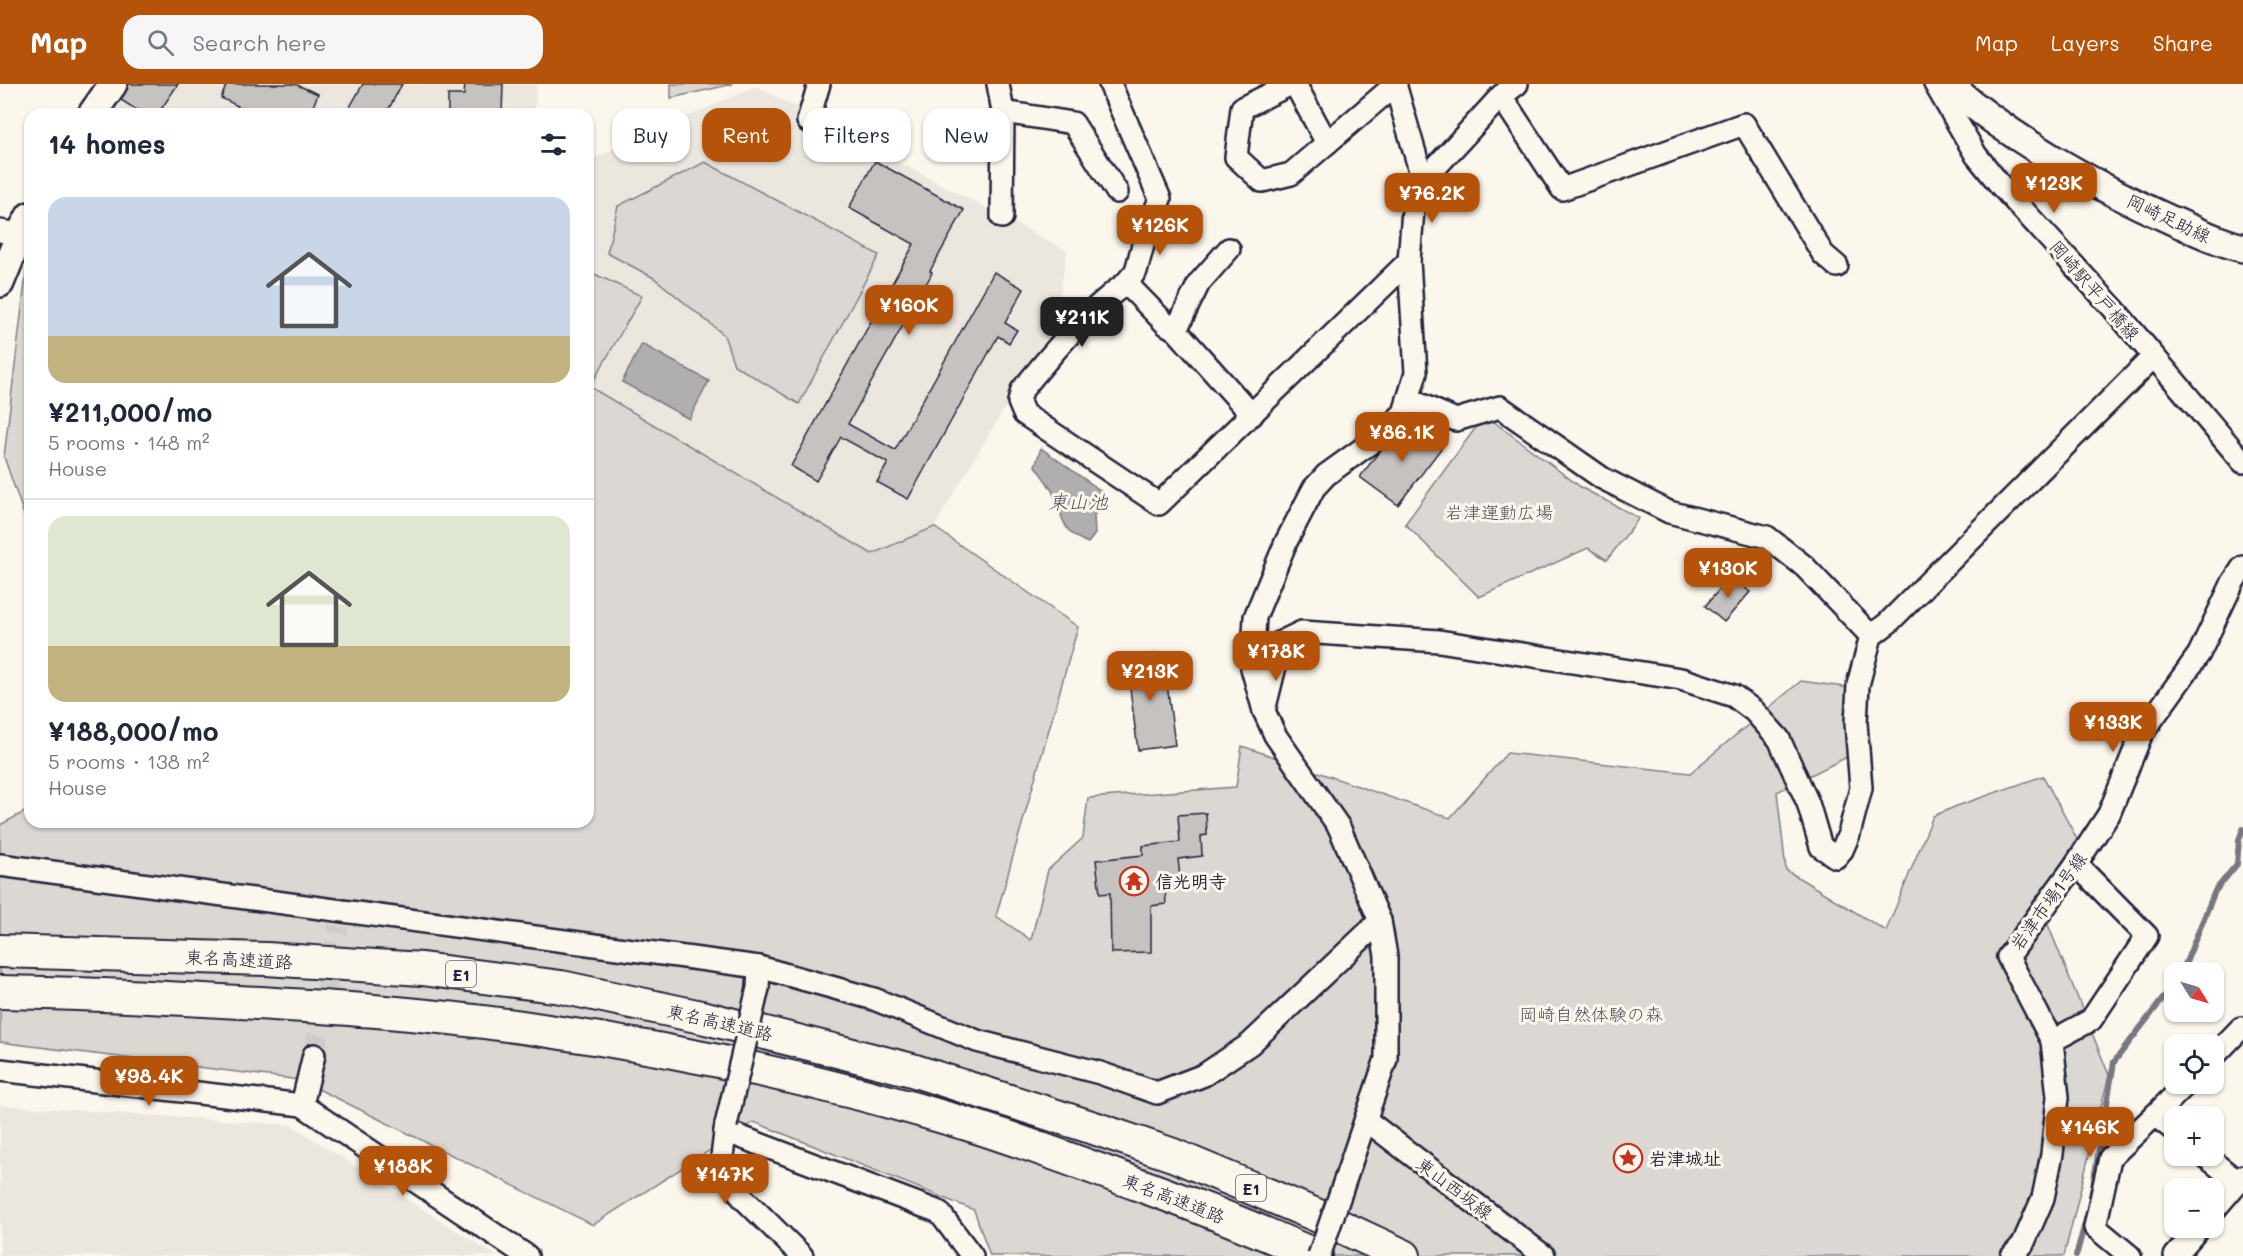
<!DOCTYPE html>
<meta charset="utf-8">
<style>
body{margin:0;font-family:Mali,"Klee One",sans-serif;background:#f6f6f7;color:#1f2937;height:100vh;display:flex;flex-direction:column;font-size:22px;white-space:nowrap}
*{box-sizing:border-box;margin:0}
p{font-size:20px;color:#747a83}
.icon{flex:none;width:33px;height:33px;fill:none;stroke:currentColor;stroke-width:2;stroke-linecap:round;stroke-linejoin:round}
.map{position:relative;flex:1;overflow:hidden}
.drawer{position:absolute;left:24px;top:24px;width:570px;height:720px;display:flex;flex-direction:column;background:#fff;border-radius:18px;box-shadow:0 2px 4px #0004}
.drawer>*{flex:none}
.top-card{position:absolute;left:612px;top:24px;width:570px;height:54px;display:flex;gap:12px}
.needle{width:39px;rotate:127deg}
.fabs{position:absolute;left:2164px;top:878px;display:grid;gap:12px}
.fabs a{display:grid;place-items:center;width:60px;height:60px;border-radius:12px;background:#fff;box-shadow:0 2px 4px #0004;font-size:30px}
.price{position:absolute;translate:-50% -51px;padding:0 14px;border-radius:12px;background:#b45309;color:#fff;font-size:20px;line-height:39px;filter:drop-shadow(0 2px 3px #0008)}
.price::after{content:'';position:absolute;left:50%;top:36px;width:18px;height:14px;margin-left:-9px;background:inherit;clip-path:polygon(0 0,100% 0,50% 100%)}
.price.on{background:#222;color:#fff}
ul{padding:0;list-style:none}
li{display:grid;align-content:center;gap:12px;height:318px;padding:0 24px}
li+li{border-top:2px solid #e0e1e3}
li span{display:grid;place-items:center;height:186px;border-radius:18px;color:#555}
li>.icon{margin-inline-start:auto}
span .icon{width:108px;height:108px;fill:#fffc;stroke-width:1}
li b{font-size:26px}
h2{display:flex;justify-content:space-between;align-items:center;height:72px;padding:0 24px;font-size:26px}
.pill{padding:0 21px;border-radius:18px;background:#fff;box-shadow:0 2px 4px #0004;font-size:21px;line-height:54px}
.pill.on{background:#b45309;color:#fff}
header{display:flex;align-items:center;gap:36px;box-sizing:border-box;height:84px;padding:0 30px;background:#b45309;color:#fff}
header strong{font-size:28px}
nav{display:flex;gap:33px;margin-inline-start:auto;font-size:21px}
.search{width:420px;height:54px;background:#f6f6f7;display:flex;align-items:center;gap:15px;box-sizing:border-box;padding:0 21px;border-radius:18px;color:#747a83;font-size:22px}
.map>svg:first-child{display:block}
.built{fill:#ebe7df}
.green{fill:#dbd8d3;stroke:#7e7d87;stroke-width:1.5}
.water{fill:#b1aeb0;stroke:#787681;stroke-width:1.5}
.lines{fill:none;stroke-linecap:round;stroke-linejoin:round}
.stream{stroke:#787681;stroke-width:6}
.building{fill:#c6c2c0;stroke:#22223b;stroke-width:1.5}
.minor-tunnel{stroke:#d0ccc9;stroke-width:21;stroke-dasharray:21 10;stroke-linecap:butt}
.minor-casing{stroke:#22223b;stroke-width:26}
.major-casing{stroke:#22223b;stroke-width:32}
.highway-casing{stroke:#22223b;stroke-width:36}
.minor{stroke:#fbf7ec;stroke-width:21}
.major{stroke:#fbf7ec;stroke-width:27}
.highway{stroke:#fbf7ec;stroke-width:32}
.minor-bridge-casing{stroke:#22223b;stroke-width:26;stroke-linecap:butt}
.minor-bridge{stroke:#fbf7ec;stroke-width:21}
.labels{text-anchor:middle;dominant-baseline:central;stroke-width:6;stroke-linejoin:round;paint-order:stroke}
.shield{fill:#fbf7ec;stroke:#636270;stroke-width:1.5}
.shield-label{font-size:16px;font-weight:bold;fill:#22223b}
.street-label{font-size:18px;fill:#22223b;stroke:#fbf7ec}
.park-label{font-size:18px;fill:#505061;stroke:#fbf7ec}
.poi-label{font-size:18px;font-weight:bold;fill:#22223b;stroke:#fbf7ec;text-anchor:start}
.water-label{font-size:20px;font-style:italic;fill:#545364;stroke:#fbf7ec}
</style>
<header>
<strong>Map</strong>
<div class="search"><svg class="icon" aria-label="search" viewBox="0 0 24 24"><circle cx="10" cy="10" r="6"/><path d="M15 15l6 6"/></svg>Search here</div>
<nav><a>Map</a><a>Layers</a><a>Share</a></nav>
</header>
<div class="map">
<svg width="2243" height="1172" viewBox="0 0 2243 1172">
<rect width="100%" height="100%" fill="#fbf7ec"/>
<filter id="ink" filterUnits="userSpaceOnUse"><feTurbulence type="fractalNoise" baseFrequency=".0167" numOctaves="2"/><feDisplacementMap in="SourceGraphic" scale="12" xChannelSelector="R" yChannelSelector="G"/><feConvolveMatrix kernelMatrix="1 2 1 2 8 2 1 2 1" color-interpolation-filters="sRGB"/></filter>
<g filter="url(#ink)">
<g class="built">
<path d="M114 0H537L534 30H93Z"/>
<path d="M756 2 1067 167 1055 239 934 443 872 470 589 303 642 212 588 187V77Z"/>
<path d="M0 1021 291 1041 496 1172H0Z"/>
</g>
<g class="green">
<path d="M671 0H733L671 14Z"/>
<path d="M705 78 879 171 799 320 734 281 724 251 654 194 607 169 618 122Z"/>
<path d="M30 157V448L4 373Z"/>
<path d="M588 187 642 212 590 303 872 470 934 443 1078 543 996 832 1031 856 1048 786 1083 754 1088 714 1236 703 1242 662 1450 734 1507 669 1690 689 1801 597 1858 605 1857 668 1777 708 1786 786 1886 847 1933 732 1957 722 2043 692 2077 755 2038 816 2109 991 2064 1172H990L974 1126 754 1038 593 1141 300 996 0 958V741L30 725V738H588Z"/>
<path d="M1485 331 1582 404 1639 434 1607 476 1588 464 1479 513 1405 440Z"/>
</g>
<g class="water">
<path d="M642 260 709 297 689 335 622 298Z"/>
<path d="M1041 364 1101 407 1107 420 1094 431 1095 450 1088 459C1060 448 1064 434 1054 411 1050 401 1041 391 1035 382Z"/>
</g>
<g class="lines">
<g class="stream">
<path d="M2182 888 2215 807 2237 780 2239 756 2243 745"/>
<path d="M2090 1119 2114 978 2175 899"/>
<path d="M2076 1172 2087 1132"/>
</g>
</g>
<g class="building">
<path d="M129 0H178L158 30H143L121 16Z"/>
<path d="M227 0H295L318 10 310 30H234L238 22 221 14Z"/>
<path d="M363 0H402L386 30H346Z"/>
<path d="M465 0H503L502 30H448V11H464Z"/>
<path d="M875 77 964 126 930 187 932 188 930 193 848 340 895 366 994 188 1024 205 1005 239 1017 246 1009 259 998 252 908 415 877 398 888 379 841 353 816 397 791 382 914 160 849 124Z"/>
<path d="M1413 338 1443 362 1398 421 1360 393 1378 369Z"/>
<path d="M1731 492 1750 508 1724 538 1705 522Z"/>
<path d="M1163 569 1175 661 1138 666 1126 574Z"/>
<path d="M1206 729 1207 751 1201 752 1202 772 1178 775 1181 802 1165 804 1166 820 1151 822V868L1111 869 1110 809 1100 810 1096 776 1143 771V762L1180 758 1178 731Z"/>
</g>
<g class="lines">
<path class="minor-tunnel" d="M314 971 338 842"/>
<g class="minor-casing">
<g id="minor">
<path d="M998 0 1003 28"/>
<path d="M1110 0 1160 115 1147 146 1136 187 1126 199 1166 240 1176 246 1252 331"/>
<path d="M1291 0 1242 24 1236 73 1262 97 1291 90 1396 0"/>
<path d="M1295 0 1327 59"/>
<path d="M1395 0 1423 97"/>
<path d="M1935 0 1976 71 2001 102 2113 224 2243 378"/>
<path d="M1501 12 1562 105 1744 40 1823 170 1837 182"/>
<path d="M808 37 819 0"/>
<path d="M1002 133 1003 28 1073 39 1117 108"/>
<path d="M0 147 20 150"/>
<path d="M1126 199C1085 229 1054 267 1022 306L1019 318 1024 330 1159 420 1409 177"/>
<path d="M1176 246 1199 199 1229 165"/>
<path d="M1408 315 1456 336 1500 323 1602 394 1669 428 1767 453 1804 482 1871 552"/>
<path d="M1264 627 1281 558 1302 548 1439 557 1681 595 1734 612 1754 627 1779 655 1808 719 1821 763 1836 773 1842 766 1849 750 1861 704 1856 639 1858 601 1871 552 1888 539 2153 273"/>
<path d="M0 781 759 883 758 904"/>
<path d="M759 883 874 915 977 957 1100 989 1157 1009 1204 991 1250 960 1380 837"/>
<path d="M2052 957 2091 936 2147 852 2076 780"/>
<path d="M2214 972 2241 944 2243 945"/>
<path d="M0 986 302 1021 527 1172"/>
<path d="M302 1021 314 971"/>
<path d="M2155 1031 2187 999"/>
<path d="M1366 1036 1544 1172"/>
<path d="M726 1041 721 1081 743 1114 802 1172"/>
<path d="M725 1047 939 1128 972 1172"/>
<path d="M2204 1071 2238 1098"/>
<path d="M1341 1108 1386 975V872L1380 837 1339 743 1275 651 1264 627 1252 584 1255 533 1286 458 1314 404 1326 391 1369 360 1404 329 1416 289 1409 177 1413 126 1423 97 1501 12 1517 0"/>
<path d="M2214 1126 2243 1092"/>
<path d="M2012 1172 2023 1160 2043 1114 2052 1070 2058 1013 2052 957 2008 873 2076 780 2109 730 2141 651 2199 570 2233 498 2243 483"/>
<path d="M2130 1172 2095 1143 2110 1074 2155 1031 2175 1047"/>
<path d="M2175 1172 2200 1143"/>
</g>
</g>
<g class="major-casing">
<g id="major">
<path d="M1948 0C2011 55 2095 102 2171 136 2195 146 2217 158 2243 164"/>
<path d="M92 30 113 0"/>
<path d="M0 199 20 150 30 132"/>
</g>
</g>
<g class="highway-casing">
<g id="highway">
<path d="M0 867 266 875 422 885 561 903 706 934 912 986 1094 1044 1173 1071 1316 1131 1404 1172"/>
<path d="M0 908C68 909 136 912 204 916 317 922 430 929 542 946 686 967 828 998 967 1040 1025 1058 1083 1080 1140 1101 1200 1123 1259 1146 1316 1172"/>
</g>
</g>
<use href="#minor" class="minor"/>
<use href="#major" class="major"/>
<use href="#highway" class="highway"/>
<g class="minor-bridge-casing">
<g id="minor-bridge">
<path d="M726 1041 758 904"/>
<path d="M1319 1172 1341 1108"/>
</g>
</g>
<use href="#minor-bridge" class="minor-bridge"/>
</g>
</g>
<defs>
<g id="temple-ring" transform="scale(1.5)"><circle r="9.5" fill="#fbf7ec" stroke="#c8321e" stroke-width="1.5"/><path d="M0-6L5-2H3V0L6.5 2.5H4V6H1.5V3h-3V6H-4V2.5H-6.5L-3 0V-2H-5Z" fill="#c8321e"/></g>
<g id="sight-ring" transform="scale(1.5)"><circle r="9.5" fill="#fbf7ec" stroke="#c8321e" stroke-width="1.5"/><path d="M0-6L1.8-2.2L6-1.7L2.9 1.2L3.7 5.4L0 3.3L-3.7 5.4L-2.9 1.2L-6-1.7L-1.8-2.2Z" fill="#c8321e"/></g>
</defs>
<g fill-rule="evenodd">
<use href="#temple-ring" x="1134" y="797"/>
<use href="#sight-ring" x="1628" y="1074"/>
</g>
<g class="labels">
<g class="shield">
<rect x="446" y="877" width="30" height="26" rx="4.5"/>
<rect x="1236" y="1091" width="30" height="26" rx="4.5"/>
</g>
<g class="shield-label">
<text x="461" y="890">E1</text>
<text x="1251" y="1104">E1</text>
</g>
<g class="street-label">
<text transform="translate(2169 134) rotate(25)">岡崎足助線</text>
<text transform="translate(2095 206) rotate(49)">岡崎駅平戸橋線</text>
<text transform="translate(2048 817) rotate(-54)">岩津市場1号線</text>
<text transform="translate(239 875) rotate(3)">東名高速道路</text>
<text transform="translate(720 938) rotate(13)">東名高速道路</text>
<text transform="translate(1455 1104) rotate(37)">東山西坂線</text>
<text transform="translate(1174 1114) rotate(21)">東名高速道路</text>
</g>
<g class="park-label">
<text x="1499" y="428">岩津運動広場</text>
<text x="1591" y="930">岡崎自然体験の森</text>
</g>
<g class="poi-label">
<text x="1155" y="797">信光明寺</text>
<text x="1649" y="1074">岩津城址</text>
</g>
<g class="water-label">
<text x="1078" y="417">東山池</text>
</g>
</g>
</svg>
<div class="fabs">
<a><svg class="needle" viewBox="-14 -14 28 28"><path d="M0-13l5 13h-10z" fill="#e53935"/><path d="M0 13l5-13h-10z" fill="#747a83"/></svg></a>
<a><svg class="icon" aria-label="locate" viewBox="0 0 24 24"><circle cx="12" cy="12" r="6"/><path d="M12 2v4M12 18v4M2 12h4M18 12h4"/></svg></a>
<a>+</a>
<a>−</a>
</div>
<b class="price" style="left:2054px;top:130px">¥123K</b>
<b class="price" style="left:1432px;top:140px">¥76.2K</b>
<b class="price" style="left:1160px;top:172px">¥126K</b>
<b class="price" style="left:909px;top:252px">¥160K</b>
<b class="price on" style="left:1082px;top:264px">¥211K</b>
<b class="price" style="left:1402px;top:379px">¥86.1K</b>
<b class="price" style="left:1728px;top:515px">¥130K</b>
<b class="price" style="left:1276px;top:598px">¥178K</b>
<b class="price" style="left:1150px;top:618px">¥213K</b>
<b class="price" style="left:2113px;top:669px">¥133K</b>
<b class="price" style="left:149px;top:1023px">¥98.4K</b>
<b class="price" style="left:2090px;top:1074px">¥146K</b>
<b class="price" style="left:403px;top:1113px">¥188K</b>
<b class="price" style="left:725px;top:1121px">¥147K</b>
<div class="top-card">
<a class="pill">Buy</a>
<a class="pill on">Rent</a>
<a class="pill">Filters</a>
<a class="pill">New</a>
</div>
<section class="drawer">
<h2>14 homes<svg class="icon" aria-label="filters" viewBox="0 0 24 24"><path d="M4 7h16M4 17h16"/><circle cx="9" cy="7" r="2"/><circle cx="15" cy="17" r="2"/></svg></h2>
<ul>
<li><span style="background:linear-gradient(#c9d6e8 75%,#c2b280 0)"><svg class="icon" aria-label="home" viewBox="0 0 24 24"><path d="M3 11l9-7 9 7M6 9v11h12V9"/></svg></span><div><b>¥211,000/mo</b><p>5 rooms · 148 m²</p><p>House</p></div></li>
<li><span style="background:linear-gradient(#dfe7d0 70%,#c2b280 0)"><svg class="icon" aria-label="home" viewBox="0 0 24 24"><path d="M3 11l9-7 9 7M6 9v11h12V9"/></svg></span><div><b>¥188,000/mo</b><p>5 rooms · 138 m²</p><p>House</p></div></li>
</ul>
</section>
</div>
